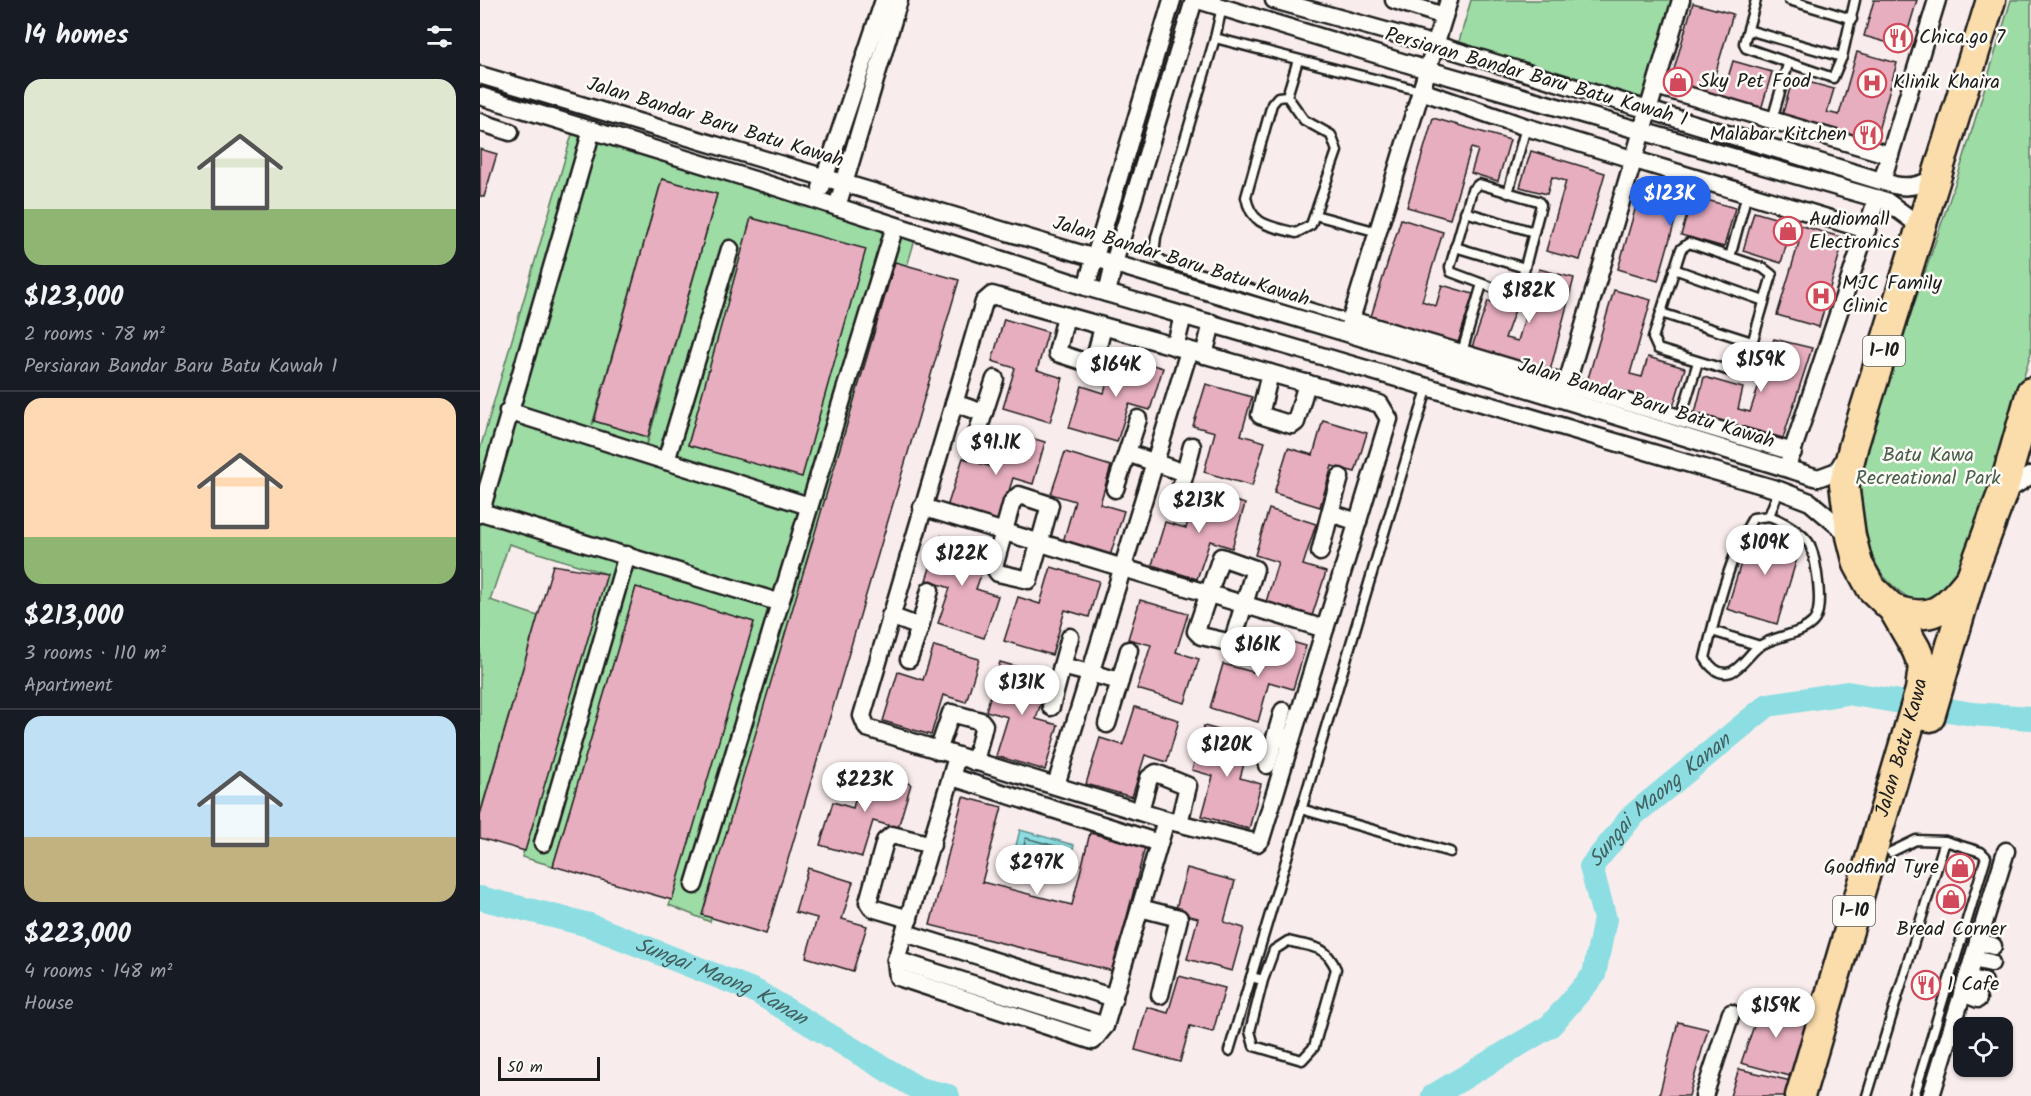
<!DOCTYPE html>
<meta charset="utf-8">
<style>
body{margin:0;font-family:Kalam,sans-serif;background:#242831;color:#f1f3f6;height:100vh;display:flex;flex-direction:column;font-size:22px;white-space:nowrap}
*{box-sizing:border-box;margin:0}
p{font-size:20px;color:#9ea1a6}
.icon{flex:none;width:33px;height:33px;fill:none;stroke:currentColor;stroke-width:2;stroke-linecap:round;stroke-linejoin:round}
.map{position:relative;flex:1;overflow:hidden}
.side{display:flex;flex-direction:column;background:#171b24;width:480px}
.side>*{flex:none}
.controls{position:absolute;left:1473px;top:1017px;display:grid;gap:12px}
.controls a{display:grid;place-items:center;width:60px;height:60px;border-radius:12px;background:#171b24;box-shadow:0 2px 4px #0004;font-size:30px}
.scale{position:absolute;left:18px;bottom:15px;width:102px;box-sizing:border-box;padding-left:6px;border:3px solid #1c1c1c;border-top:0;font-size:16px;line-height:21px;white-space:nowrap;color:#1c1c1c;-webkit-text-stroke:4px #fdfcf7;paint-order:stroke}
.price{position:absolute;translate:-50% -51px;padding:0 14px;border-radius:21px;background:#fff;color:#222;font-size:20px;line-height:39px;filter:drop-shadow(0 2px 3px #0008)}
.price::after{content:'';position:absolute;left:50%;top:36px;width:18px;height:14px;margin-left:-9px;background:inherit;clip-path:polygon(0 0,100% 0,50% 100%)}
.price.active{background:#2563eb;color:#fff}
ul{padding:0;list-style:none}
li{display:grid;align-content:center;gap:12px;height:318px;padding:0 24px}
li+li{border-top:2px solid #363941}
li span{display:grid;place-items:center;height:186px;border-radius:18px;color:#555}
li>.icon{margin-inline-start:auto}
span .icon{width:108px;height:108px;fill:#fffc;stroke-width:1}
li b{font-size:26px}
h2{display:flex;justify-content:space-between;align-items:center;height:72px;padding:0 24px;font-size:26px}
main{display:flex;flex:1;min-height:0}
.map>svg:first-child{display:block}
.green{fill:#9ddca5;stroke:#5c7c60;stroke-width:1.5;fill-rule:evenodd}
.water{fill:#8cdee2;stroke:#5f9093;stroke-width:1.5}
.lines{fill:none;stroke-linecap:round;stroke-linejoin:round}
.shore{stroke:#496a6b;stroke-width:1.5}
.river{stroke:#8cdee2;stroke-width:24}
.building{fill:#e7aebf;stroke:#1c1c1c;stroke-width:1.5}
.lane-casing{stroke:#1c1c1c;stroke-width:13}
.street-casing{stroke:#1c1c1c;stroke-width:21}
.highway-casing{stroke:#1c1c1c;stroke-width:33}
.lane{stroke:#fdfcf7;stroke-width:8}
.street{stroke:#fdfcf7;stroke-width:16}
.highway{stroke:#fbddab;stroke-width:28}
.labels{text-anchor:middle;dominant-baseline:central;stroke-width:5;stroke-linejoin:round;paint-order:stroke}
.shield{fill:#fdfcf7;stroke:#605f5e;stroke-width:1.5}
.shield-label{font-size:18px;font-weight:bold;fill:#1c1c1c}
.poi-label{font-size:20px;fill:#1c1c1c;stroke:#fdfcf7;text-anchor:start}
.street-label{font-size:20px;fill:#1c1c1c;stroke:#fdfcf7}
.park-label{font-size:20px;fill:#495f4c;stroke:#fdfcf7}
.water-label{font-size:21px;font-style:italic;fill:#436061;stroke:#fdfcf7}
</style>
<main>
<section class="side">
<h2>14 homes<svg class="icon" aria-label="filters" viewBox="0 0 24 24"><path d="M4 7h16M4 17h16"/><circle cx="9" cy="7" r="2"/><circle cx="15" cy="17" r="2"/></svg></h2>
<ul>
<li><span style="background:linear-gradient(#dfe7d0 70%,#8fb573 0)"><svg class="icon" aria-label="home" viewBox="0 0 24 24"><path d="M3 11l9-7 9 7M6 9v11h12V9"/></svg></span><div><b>$123,000</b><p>2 rooms · 78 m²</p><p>Persiaran Bandar Baru Batu Kawah 1</p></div></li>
<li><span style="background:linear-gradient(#ffd9b3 75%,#8fb573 0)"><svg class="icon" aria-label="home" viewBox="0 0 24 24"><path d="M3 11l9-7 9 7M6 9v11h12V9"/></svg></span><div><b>$213,000</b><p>3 rooms · 110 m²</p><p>Apartment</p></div></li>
<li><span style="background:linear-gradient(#bfe0f5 65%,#c2b280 0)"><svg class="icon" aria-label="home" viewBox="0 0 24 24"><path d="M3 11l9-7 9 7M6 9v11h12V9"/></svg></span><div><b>$223,000</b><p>4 rooms · 148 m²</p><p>House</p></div></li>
</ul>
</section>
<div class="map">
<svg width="1551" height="1096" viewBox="0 0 1551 1096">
<rect width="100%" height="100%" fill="#f9ecec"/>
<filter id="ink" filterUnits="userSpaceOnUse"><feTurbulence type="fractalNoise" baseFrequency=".0167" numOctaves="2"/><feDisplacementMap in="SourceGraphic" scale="12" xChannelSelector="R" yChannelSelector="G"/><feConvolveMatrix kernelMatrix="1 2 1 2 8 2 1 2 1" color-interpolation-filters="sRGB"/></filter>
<g filter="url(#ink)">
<g class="green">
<path d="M991 0H1195L1166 100 978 45Z"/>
<path d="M1531 0H1551V353L1488 562 1462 601 1443 607C1431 600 1419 592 1409 582 1380 553 1376 487 1385 449L1483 160Z"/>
<path d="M95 124 437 233 230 922 189 905 274 622 156 588 73 866 42 857 127 574 29 544 10 600 58 616 0 813V449ZM182 179 237 194 167 445 168 437 114 421 112 425ZM275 219 316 230 251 457 208 445Z"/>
</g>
<path class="water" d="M540 830 594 845 585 880 531 865Z"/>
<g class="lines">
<g class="shore">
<path d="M546 838 585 849 581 871 540 861Z"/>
<path d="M552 848 575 854 576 861 573 863 550 856 548 853Z"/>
</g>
<g class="river">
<path id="s1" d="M0 898 109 925 277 992 439 1089 468 1096"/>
<path id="s2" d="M953 1096 1070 1026 1114 975 1125 919 1111 867 1152 816 1288 705 1367 693 1492 714 1551 718"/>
</g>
</g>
<g class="building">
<path d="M1394 0H1437L1423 47 1384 36Z"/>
<path d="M1213 3 1253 14 1234 78 1247 81 1253 61 1292 72 1280 113 1189 87Z"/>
<path d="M1377 52 1417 63 1394 145 1301 119 1313 78 1354 89 1347 112 1359 115Z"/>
<path d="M953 118 1030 140 1018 181 991 173 998 150 991 148 970 219 927 207Z"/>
<path d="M0 149 17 154 4 197 0 196Z"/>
<path d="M1051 151 1125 173 1100 260 1066 251 1086 181 1072 177 1067 194 1040 187Z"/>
<path d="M182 179 237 194 168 437 114 421Z"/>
<path d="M1163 182 1255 208 1244 247 1201 235 1208 212 1198 210 1178 281 1138 269Z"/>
<path d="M1274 212 1364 238 1339 327 1297 315 1319 242 1308 239 1301 263 1263 251Z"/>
<path d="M271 218 386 249 322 477 208 445Z"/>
<path d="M921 219 963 232 942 301 956 306 962 285 993 294 977 346 890 320Z"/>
<path d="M415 262 479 280 286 934 222 915Z"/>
<path d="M1059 269 1094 278 1070 371 992 347 1008 301 1035 310 1025 338 1038 341Z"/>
<path d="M1134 290 1171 300 1150 374 1162 377 1168 357 1205 368 1193 407 1107 382Z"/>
<path d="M524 319 568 332 557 370 583 378 570 422 523 408 535 368 512 361Z"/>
<path d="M1294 339 1332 348 1303 438 1215 413 1224 377 1263 388 1258 409 1270 412Z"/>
<path d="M636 354 683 368 670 410 649 404 637 442 589 428 602 386 624 393Z"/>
<path d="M726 384 772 397 761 435 785 442 772 486 724 472 735 432 713 426Z"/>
<path d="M843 420 887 433 875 472 852 466 840 507 794 493 808 448 833 455Z"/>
<path d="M521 429 565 442 553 484 533 478 519 523 467 507 483 458 509 466Z"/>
<path d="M585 452 631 466 620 504 644 511 630 556 583 542 595 501 571 494Z"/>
<path d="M718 490 765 504 752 548 730 541 717 579 672 565 685 522 706 528Z"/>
<path d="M789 509 836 524 823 565 846 572 832 616 786 602 798 562 775 555Z"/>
<path d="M1272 527 1322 542 1297 624 1247 609Z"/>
<path d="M461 536 509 552 496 589 518 596 504 638 458 623 470 588 446 580Z"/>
<path d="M73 565 127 574 45 851 0 838V815Z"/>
<path d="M571 567 619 581 609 617 585 610 572 655 524 641 538 597 560 604Z"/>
<path d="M156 587 274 622 192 900 73 866Z"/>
<path d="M660 600 708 614 696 652 719 659 705 703 657 689 671 645 648 639Z"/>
<path d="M784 634 826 646 813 689 789 682 778 722 730 708 743 664 773 672Z"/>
<path d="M454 646 499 659 486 702 463 695 451 735 403 721 418 672 443 680Z"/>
<path d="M520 662 569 676 556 719 578 725 565 770 516 756 528 717 506 711Z"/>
<path d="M655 707 699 720 687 762 665 755 652 797 606 784 620 738 643 745Z"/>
<path d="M724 726 771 739 760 778 781 784 769 829 722 816 733 776 712 770Z"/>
<path d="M383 770 431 784 418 828 393 821 382 857 340 845 353 802 373 808Z"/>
<path d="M483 797 522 807 502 882 592 905 610 833 665 847 633 971 450 925Z"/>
<path d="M328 868 373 882 362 919 387 926 373 971 326 957 337 918 315 912Z"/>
<path d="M707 868 755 881 744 922 764 928 752 971 707 959 718 918 695 912Z"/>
<path d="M699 976 745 988 733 1032 710 1026 700 1062 655 1050 667 1007 688 1013Z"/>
<path d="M1282 1003 1329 1014 1310 1076 1261 1063Z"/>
<path d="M1198 1022 1228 1029 1209 1096H1179Z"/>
<path d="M1259 1069 1311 1081 1306 1096H1250Z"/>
</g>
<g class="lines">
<g class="lane-casing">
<g id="lane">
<path d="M1276 0 1264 43 1266 48 1353 78 1362 57 1375 0"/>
<path d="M1309 0 1372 19"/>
<path d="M742 7 735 38 676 237 674 254 684 262 696 266 871 320"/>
<path d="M1268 30 1362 57"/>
<path d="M735 38 941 91"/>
<path d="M807 96 824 120 851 135 857 151 831 225 816 233C791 226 771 226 766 197L792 104 798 97Z"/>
<path d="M807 96 818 60"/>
<path d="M1292 120 1308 64"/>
<path d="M999 184 1058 201 1061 205 1039 290 1032 295 971 272 970 267 992 190Z"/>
<path d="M1028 193 1046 127"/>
<path d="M985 212 1054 232"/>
<path d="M835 215 898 232"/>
<path d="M1209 243 1283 268 1292 275 1264 371 1260 374 1178 349 1173 338 1201 249Z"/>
<path d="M975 247 1045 268"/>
<path d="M1250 257 1267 194"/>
<path d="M1194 269 1284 301"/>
<path d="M1181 313 1272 342"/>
<path d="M982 352 1002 284"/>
<path d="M1201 417 1218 362"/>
<path d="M1289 516C1301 520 1324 533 1330 545 1336 560 1345 610 1333 622 1320 636 1294 635 1278 647 1270 653 1261 668 1251 672 1239 676 1231 668 1225 658 1236 613 1249 557 1273 518Z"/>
<path d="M1289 516 1299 490"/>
<path d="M1232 631 1280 646"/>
<path d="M821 809 970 852"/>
<path d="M771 977 783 980 770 1031 774 1046 822 1060 834 1047 856 969C845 944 833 948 808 941L794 950 783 980"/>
<path d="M749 1051 948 386"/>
<path d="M1387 1096 1465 841 1436 840 1411 852"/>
<path d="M1434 1096 1506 857 1501 852 1465 841"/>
</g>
</g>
<g class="street-casing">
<g id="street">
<path d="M718 0 948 70 1406 201 1432 220 1440 233"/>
<path d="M794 0 956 45 1414 185C1431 189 1444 184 1459 175"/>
<path d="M914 0 964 16"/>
<path d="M0 75 867 333 1338 478 1357 471 1365 458"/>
<path d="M1176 86 1410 155"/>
<path d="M941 91 1046 127 1387 230"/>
<path d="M0 96 274 180 606 287 1299 490 1330 502 1370 536"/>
<path d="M0 122 30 132"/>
<path d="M1402 181 1457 0"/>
<path d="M341 188 404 0"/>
<path d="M357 207 419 0"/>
<path d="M606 287 692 0"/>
<path d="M627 293 634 263 714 0"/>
<path d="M512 295 900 404 909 419 781 839 777 843 686 820 387 728 382 716 504 302Z"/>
<path d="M586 316 577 353 608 363 614 362 623 327"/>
<path d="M871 320 1313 452"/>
<path d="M868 329 969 0"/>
<path d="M695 347 703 316"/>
<path d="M724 355 732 323"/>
<path d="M790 373 780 415 812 425 816 422 827 383"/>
<path d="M1084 393 1201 0"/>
<path d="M474 403 504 413"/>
<path d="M28 411 329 506"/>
<path d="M492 449 515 379"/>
<path d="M647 453 705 473 696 505"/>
<path d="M186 461 250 249"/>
<path d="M1309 461 1397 198"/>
<path d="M705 473 712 446"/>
<path d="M860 477 850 513 878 522"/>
<path d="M635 489 658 419"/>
<path d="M1522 494 1551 475"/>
<path d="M539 495 570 505 549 580 518 573 514 567 532 502Z"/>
<path d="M442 507 845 629"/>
<path d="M1 512 298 602"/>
<path d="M0 514 112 130"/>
<path d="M840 552 850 513"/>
<path d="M741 557 775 569 752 643 721 636 716 631Z"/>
<path d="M410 616 440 627 429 659"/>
<path d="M440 627 450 590"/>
<path d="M590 637 582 666 640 681 627 724"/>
<path d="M640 681 649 650"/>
<path d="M571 707 582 666"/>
<path d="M803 711 796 735 811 740"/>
<path d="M458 751 471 713 501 721 504 725 495 762"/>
<path d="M477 757 416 960 418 977 613 1041 625 1026 686 820"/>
<path d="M787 765 796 735"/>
<path d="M472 777 679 843"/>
<path d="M576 785 709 351"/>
<path d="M660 811 669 778 676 773 708 786 699 823"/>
<path d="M63 843 147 555"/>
<path d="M214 885 415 226"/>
<path d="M660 908 699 918 680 995"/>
<path d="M429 919 392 908 388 902 405 841 412 835 452 845"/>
<path d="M425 933 634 998"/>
<path d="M1498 941 1513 946"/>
<path d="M1493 959 1511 963"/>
<path d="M416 960 625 1026"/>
<path d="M1487 978 1504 982"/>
<path d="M1482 993 1498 999"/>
<path d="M1224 1096 1251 1013"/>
<path d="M1451 1096 1526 851"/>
</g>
</g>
<g class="highway-casing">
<g id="highway">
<path d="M1413 609C1451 623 1465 610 1488 581"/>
<path d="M1450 717 1491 577 1522 494 1551 392"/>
<path id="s3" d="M1320 1096 1440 690 1443 666 1436 649 1413 609 1391 588 1378 564 1371 536 1364 484 1374 444 1511 0"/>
</g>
</g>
<use href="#lane" class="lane"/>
<use href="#street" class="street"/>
<use href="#highway" class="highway"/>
</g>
</g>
<defs>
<g id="restaurant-ring" transform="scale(1.5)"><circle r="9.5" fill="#fdfcf7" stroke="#d1495b" stroke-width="1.5"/><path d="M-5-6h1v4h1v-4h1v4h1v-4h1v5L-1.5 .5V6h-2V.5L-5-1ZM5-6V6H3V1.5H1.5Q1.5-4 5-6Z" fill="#d1495b"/></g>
<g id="shop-ring" transform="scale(1.5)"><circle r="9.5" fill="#fdfcf7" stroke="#d1495b" stroke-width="1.5"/><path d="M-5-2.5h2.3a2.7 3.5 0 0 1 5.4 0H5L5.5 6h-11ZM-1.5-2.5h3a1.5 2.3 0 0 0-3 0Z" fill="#d1495b"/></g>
<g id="hospital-ring" transform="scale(1.5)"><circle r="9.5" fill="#fdfcf7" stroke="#d1495b" stroke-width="1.5"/><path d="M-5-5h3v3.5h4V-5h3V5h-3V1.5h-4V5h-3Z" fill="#d1495b"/></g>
</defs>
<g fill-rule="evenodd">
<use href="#restaurant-ring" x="1418" y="38"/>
<use href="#shop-ring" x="1198" y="82"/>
<use href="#hospital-ring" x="1392" y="83"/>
<use href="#restaurant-ring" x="1388" y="135"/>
<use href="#shop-ring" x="1308" y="231"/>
<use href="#hospital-ring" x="1341" y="296"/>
<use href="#shop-ring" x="1480" y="868"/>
<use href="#shop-ring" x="1471" y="899"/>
<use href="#restaurant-ring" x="1446" y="985"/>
</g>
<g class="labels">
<g class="shield">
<rect x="1383" y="336" width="42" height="30" rx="4.5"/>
<rect x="1353" y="896" width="42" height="30" rx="4.5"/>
</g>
<g class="shield-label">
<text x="1404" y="351">1-10</text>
<text x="1374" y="911">1-10</text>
</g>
<g class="poi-label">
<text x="1439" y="38">Chica.go 7</text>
<text x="1219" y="82">Sky Pet Food</text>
<text x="1413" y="83">Klinik Khaira</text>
<text x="1367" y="135" text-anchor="end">Malabar Kitchen</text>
<text x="1329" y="220">Audiomall<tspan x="1329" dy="23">Electronics</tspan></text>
<text x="1362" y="284">MJC Family<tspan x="1362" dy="23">Clinic</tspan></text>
<text x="1459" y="868" text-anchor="end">Goodfind Tyre</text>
<text x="1471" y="930" text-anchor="middle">Bread Corner</text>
<text x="1467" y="985">1 Cafe</text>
</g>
<g class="street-label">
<text transform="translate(1056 78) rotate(16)">Persiaran Bandar Baru Batu Kawah 1</text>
<text transform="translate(235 123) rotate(17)">Jalan Bandar Baru Batu Kawah</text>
<text transform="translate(701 262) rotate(17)">Jalan Bandar Baru Batu Kawah</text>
<text transform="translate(1166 404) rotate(17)">Jalan Bandar Baru Batu Kawah</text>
<text stroke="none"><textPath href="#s3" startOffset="363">Jalan Batu Kawa</textPath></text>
</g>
<g class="park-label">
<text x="1448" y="456">Batu Kawa<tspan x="1448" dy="23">Recreational Park</tspan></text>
</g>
<g class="water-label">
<text stroke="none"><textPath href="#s2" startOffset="411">Sungai Maong Kanan</textPath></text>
<text stroke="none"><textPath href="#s1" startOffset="256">Sungai Maong Kanan</textPath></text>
</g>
</g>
</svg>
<div class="controls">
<a><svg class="icon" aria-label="locate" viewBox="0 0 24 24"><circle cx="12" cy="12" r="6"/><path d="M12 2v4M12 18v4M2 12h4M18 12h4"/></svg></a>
</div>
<div class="scale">50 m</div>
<b class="price active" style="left:1190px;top:227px">$123K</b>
<b class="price" style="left:1049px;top:324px">$182K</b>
<b class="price" style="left:1281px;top:393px">$159K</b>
<b class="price" style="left:636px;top:398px">$164K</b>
<b class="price" style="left:516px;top:476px">$91.1K</b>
<b class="price" style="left:719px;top:534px">$213K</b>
<b class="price" style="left:1285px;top:576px">$109K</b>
<b class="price" style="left:482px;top:587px">$122K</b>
<b class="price" style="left:778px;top:678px">$161K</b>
<b class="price" style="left:542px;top:716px">$131K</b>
<b class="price" style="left:747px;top:778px">$120K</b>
<b class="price" style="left:385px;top:813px">$223K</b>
<b class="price" style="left:557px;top:896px">$297K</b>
<b class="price" style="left:1296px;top:1039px">$159K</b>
</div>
</main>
